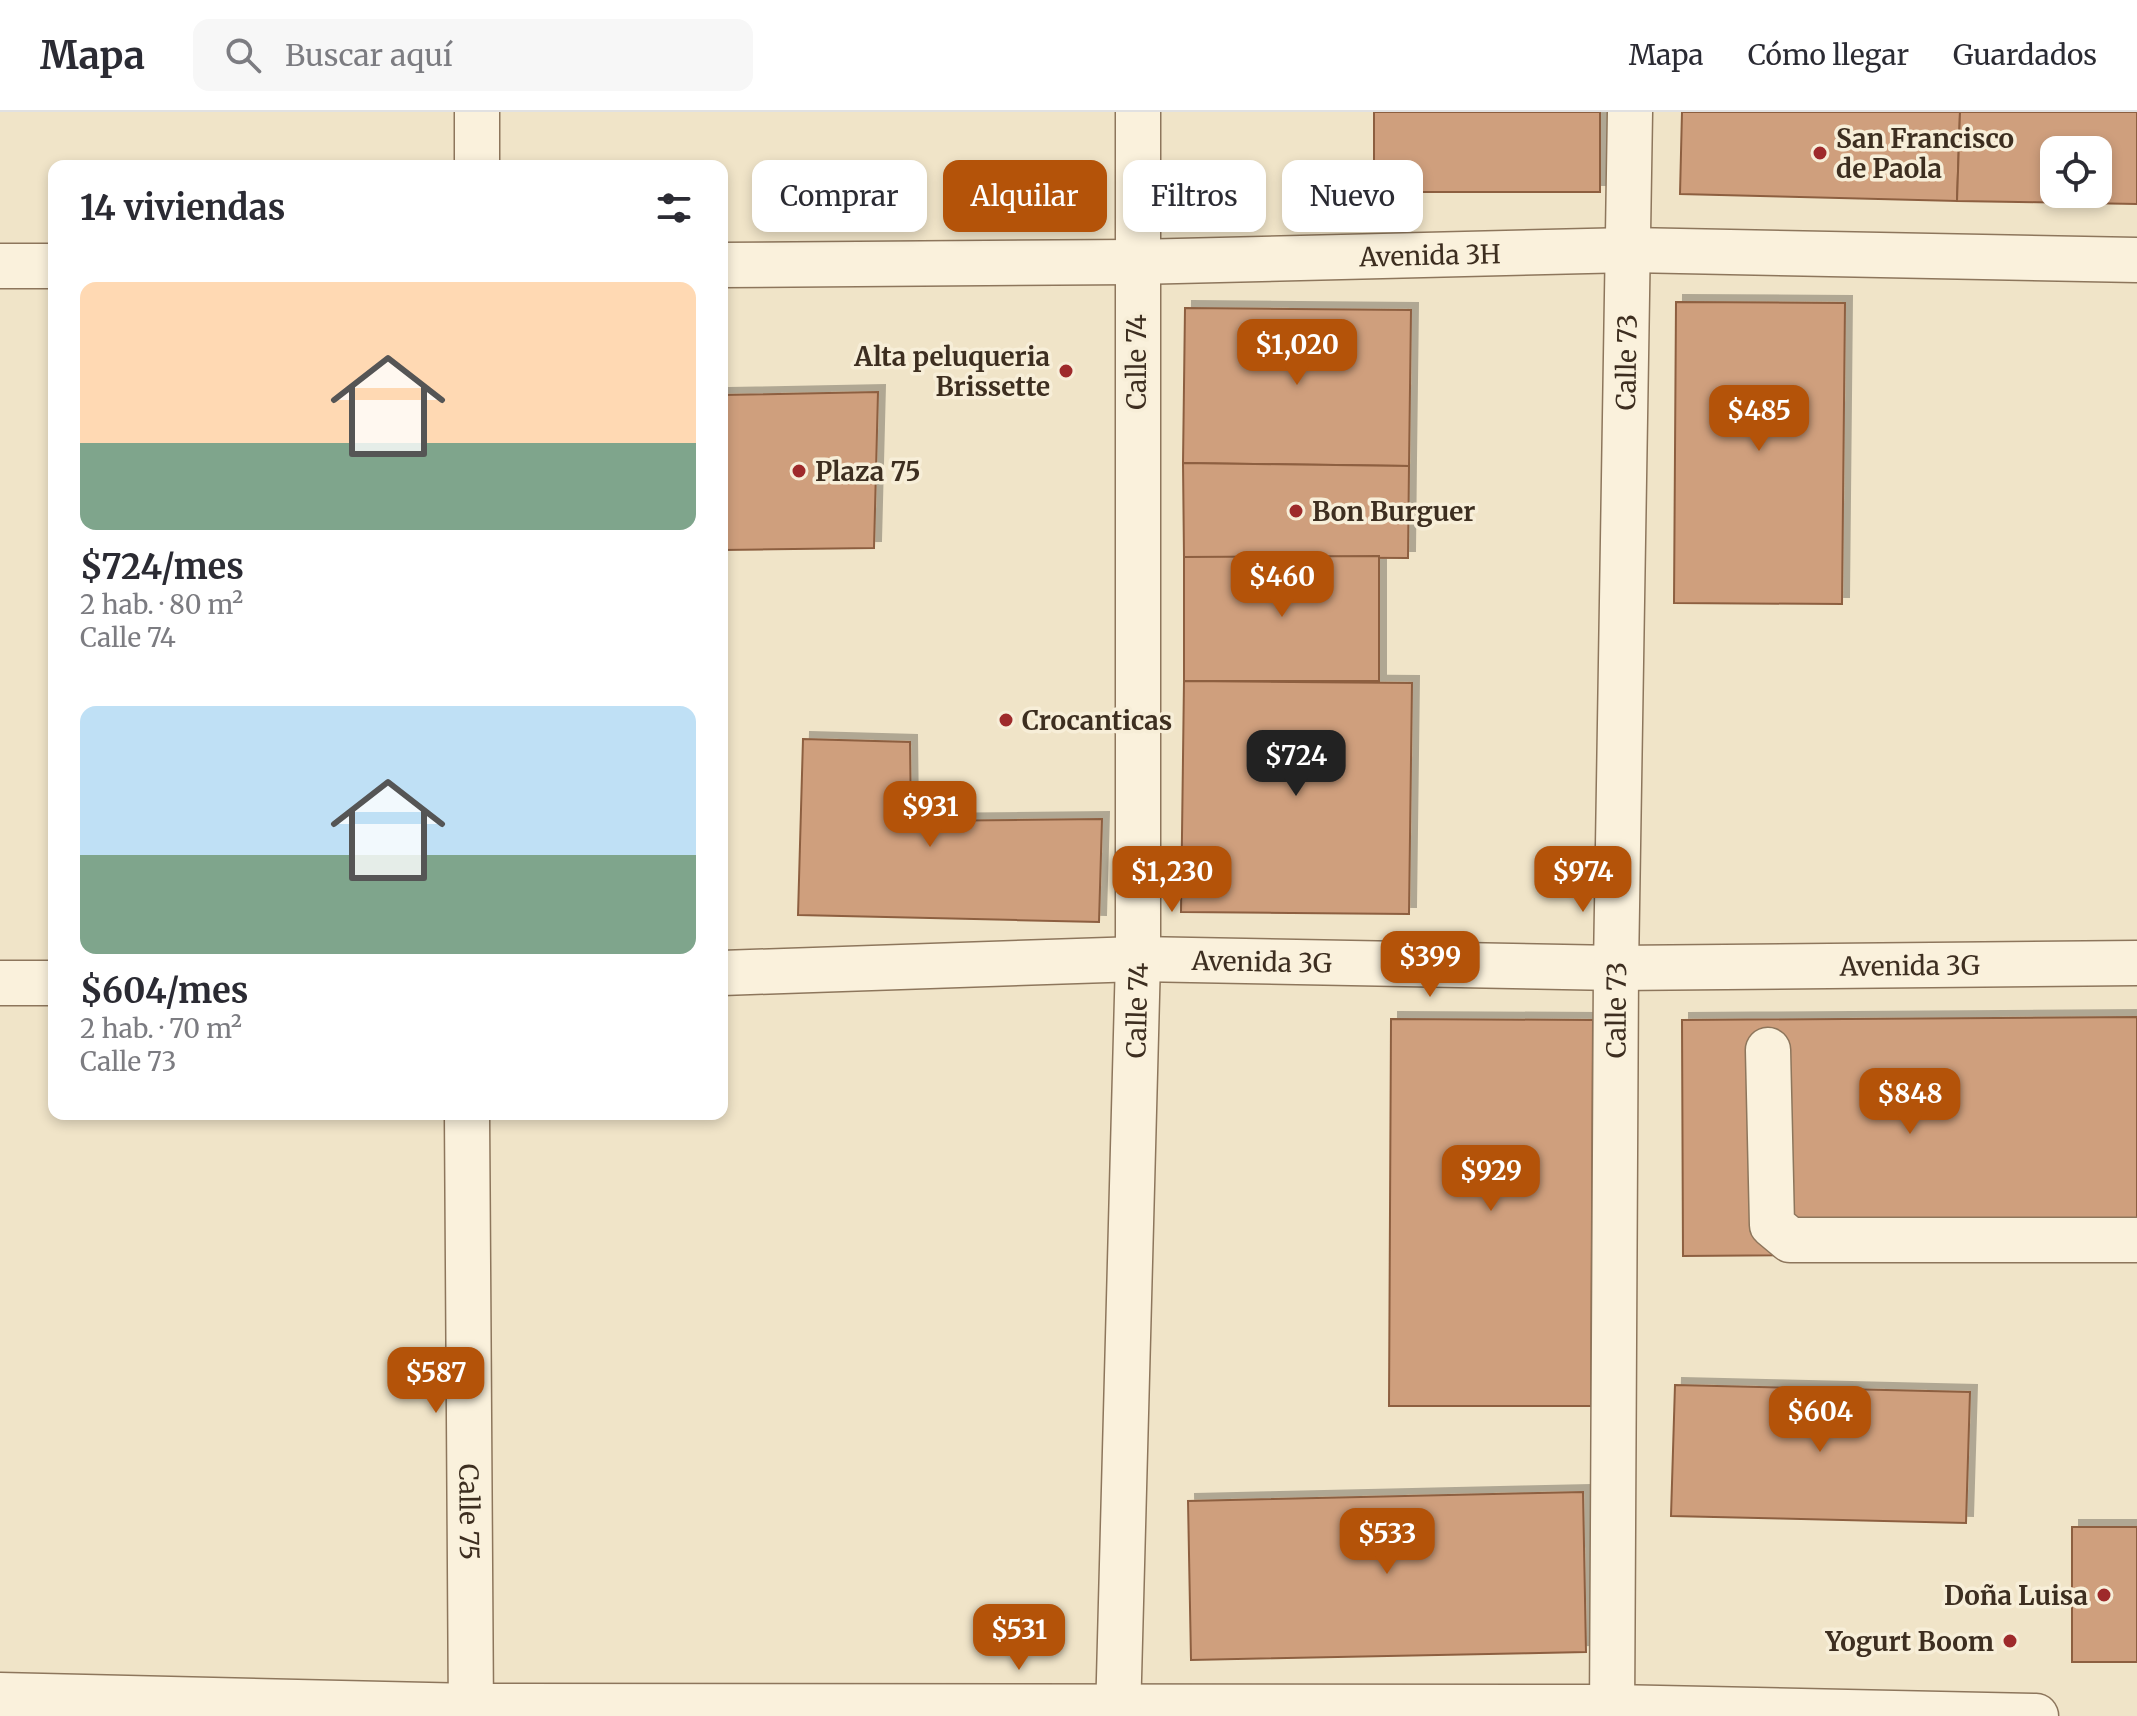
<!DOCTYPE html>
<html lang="es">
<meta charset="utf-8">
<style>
body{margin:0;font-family:Merriweather,serif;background:#f7f7f7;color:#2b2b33;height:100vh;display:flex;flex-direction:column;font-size:30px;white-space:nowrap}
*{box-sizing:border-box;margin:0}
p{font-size:26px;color:#7c7c81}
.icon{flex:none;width:44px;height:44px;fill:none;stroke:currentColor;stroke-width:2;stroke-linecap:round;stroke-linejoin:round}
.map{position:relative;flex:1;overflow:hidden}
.panel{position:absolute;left:48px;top:48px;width:680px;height:960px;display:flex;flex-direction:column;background:#fff;border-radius:16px;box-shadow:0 4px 12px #0003}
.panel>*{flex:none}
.guide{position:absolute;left:752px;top:48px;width:760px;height:72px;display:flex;gap:16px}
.tools{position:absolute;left:2040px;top:24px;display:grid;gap:16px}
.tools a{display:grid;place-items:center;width:72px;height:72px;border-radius:16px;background:#fff;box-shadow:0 4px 12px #0003;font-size:40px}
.price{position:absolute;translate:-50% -68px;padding:0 18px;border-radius:16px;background:#b45309;color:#fff;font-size:26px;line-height:52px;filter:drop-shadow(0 2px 4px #0008)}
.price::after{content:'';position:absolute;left:50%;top:48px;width:24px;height:18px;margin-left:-12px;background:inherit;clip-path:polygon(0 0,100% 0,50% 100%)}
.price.active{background:#222;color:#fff}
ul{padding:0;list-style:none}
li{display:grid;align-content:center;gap:16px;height:424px;padding:0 32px}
li span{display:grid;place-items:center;height:248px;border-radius:16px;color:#555}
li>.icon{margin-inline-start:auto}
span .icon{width:144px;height:144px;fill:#fffc;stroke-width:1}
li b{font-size:34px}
h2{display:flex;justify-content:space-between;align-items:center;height:96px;padding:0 32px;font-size:34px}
.chip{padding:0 28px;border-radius:16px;background:#fff;box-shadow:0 4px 12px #0003;font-size:28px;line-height:72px}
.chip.active{background:#b45309;color:#fff}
header{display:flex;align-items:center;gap:48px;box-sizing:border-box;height:112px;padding:0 40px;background:#fff;border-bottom:2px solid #e1e1e2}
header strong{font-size:38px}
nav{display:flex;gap:44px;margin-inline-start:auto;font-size:28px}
.search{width:560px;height:72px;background:#f7f7f7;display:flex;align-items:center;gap:20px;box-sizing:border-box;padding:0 28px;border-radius:16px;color:#7c7c81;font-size:30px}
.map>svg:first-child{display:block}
.building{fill:#cf9f7d;stroke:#8d5f41;stroke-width:2;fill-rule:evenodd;filter:url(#shadow)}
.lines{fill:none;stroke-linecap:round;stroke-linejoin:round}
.minor-casing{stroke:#8d765c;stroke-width:47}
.minor{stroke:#faf1dc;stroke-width:44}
.poi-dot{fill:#9e2a2b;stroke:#f7eed8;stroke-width:3}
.labels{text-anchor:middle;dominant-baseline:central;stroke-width:7;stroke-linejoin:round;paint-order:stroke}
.poi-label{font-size:26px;font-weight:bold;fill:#3d2e20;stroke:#f7eed8;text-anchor:start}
.street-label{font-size:26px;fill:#3d2e20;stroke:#f7eed8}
</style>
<header>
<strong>Mapa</strong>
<div class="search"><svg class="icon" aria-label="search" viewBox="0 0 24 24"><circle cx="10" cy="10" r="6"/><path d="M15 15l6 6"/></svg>Buscar aquí</div>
<nav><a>Mapa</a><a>Cómo llegar</a><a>Guardados</a></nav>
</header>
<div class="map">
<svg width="2137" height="1604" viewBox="0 0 2137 1604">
<defs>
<filter id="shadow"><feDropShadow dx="7" dy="-7" stdDeviation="0" flood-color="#0004"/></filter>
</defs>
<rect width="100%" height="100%" fill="#f0e4c8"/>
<g class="building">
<rect x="1374" y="0" width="226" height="80"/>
<path d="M1682 0H1960L1957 89 1680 82Z"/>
<path d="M1960 0H2137V92L1957 89ZM2054 38H2098V82H2054Z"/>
<path d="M1676 190 1845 191 1842 492 1674 491Z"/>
<path d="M1185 196 1411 198 1409 354 1183 351Z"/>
<path d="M878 280 874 436 722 438V283Z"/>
<path d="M1183 351 1409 354 1408 446 1184 445Z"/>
<path d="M1379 444V569H1184V445Z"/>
<path d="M1184 569 1412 571 1409 802 1181 800Z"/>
<path d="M803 627 910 630 911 709 1102 707 1099 810 798 803Z"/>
<path d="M2137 905V1141L1683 1144 1682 908Z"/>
<path d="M1391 907 1593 908 1591 1294H1389Z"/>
<path d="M1675 1273 1970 1280 1966 1411 1671 1404Z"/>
<path d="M1583 1380 1586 1540 1191 1548 1188 1389Z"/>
<rect x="2072" y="1415" width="65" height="135"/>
</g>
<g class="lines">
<g class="minor-casing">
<g id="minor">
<path d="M477 0V54"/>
<path id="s1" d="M722 153 1135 150 1630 138 2137 148"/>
<path d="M0 154H54"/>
<path id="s2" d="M722 861 1138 847 1616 856 2137 851"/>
<path d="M0 871H54"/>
<path d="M1768 938 1772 1113 1790 1128H2137"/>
<path id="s3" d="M467 1002 471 1604"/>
<path d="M0 1583 472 1594 1612 1595 2036 1604"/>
<path id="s4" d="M1118 1604 1138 847V0"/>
<path id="s5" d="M1612 1604 1616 856 1630 0"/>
</g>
</g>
<use href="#minor" class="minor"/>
</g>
<g class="poi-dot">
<circle cx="1820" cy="41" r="8"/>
<circle cx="1066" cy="259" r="8"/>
<circle cx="799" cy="359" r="8"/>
<circle cx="1296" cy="399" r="8"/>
<circle cx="1006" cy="608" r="8"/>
<circle cx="2104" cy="1483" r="8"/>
<circle cx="2010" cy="1529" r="8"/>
</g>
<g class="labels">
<g class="poi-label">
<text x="1836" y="26">San Francisco<tspan x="1836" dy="30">de Paola</tspan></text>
<text x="1050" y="244" text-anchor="end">Alta peluqueria<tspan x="1050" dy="30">Brissette</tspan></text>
<text x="815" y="359">Plaza 75</text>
<text x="1312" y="399">Bon Burguer</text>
<text x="1022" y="608">Crocanticas</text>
<text x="2088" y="1483" text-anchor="end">Doña Luisa</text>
<text x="1994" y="1529" text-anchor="end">Yogurt Boom</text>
</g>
<g class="street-label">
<text stroke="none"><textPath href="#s1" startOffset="708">Avenida 3H</textPath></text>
<text transform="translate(1136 250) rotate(-90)">Calle 74</text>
<text stroke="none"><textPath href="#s5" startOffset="1354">Calle 73</textPath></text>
<text stroke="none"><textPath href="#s2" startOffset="540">Avenida 3G</textPath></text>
<text stroke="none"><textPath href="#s2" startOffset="1188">Avenida 3G</textPath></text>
<text stroke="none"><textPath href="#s4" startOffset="706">Calle 74</textPath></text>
<text stroke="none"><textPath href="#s5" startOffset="706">Calle 73</textPath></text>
<text stroke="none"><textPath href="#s3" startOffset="398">Calle 75</textPath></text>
</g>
</g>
</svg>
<div class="tools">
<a><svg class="icon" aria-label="locate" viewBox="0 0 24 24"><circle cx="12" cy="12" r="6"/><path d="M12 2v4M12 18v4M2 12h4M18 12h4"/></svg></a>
</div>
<b class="price" style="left:1297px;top:275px">$1,020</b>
<b class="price" style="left:1759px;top:341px">$485</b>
<b class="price" style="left:1282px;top:507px">$460</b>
<b class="price active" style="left:1296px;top:686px">$724</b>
<b class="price" style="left:930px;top:737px">$931</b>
<b class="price" style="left:1172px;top:802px">$1,230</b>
<b class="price" style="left:1583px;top:802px">$974</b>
<b class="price" style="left:1430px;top:887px">$399</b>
<b class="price" style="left:1910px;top:1024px">$848</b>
<b class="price" style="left:1491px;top:1101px">$929</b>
<b class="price" style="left:436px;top:1303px">$587</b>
<b class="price" style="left:1820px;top:1342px">$604</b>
<b class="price" style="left:1387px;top:1464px">$533</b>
<b class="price" style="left:1019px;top:1560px">$531</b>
<div class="guide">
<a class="chip">Comprar</a>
<a class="chip active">Alquilar</a>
<a class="chip">Filtros</a>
<a class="chip">Nuevo</a>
</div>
<section class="panel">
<h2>14 viviendas<svg class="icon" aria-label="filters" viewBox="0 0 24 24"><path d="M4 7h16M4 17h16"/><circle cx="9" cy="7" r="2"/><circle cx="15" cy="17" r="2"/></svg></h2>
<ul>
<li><span style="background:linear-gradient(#ffd9b3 65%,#7fa58c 0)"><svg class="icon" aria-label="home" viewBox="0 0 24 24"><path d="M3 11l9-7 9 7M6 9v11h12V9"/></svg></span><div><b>$724/mes</b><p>2 hab. · 80 m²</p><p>Calle 74</p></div></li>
<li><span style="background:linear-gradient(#bfe0f5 60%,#7fa58c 0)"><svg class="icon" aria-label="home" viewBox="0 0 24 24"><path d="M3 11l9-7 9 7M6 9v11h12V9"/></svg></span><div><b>$604/mes</b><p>2 hab. · 70 m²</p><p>Calle 73</p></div></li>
</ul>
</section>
</div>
